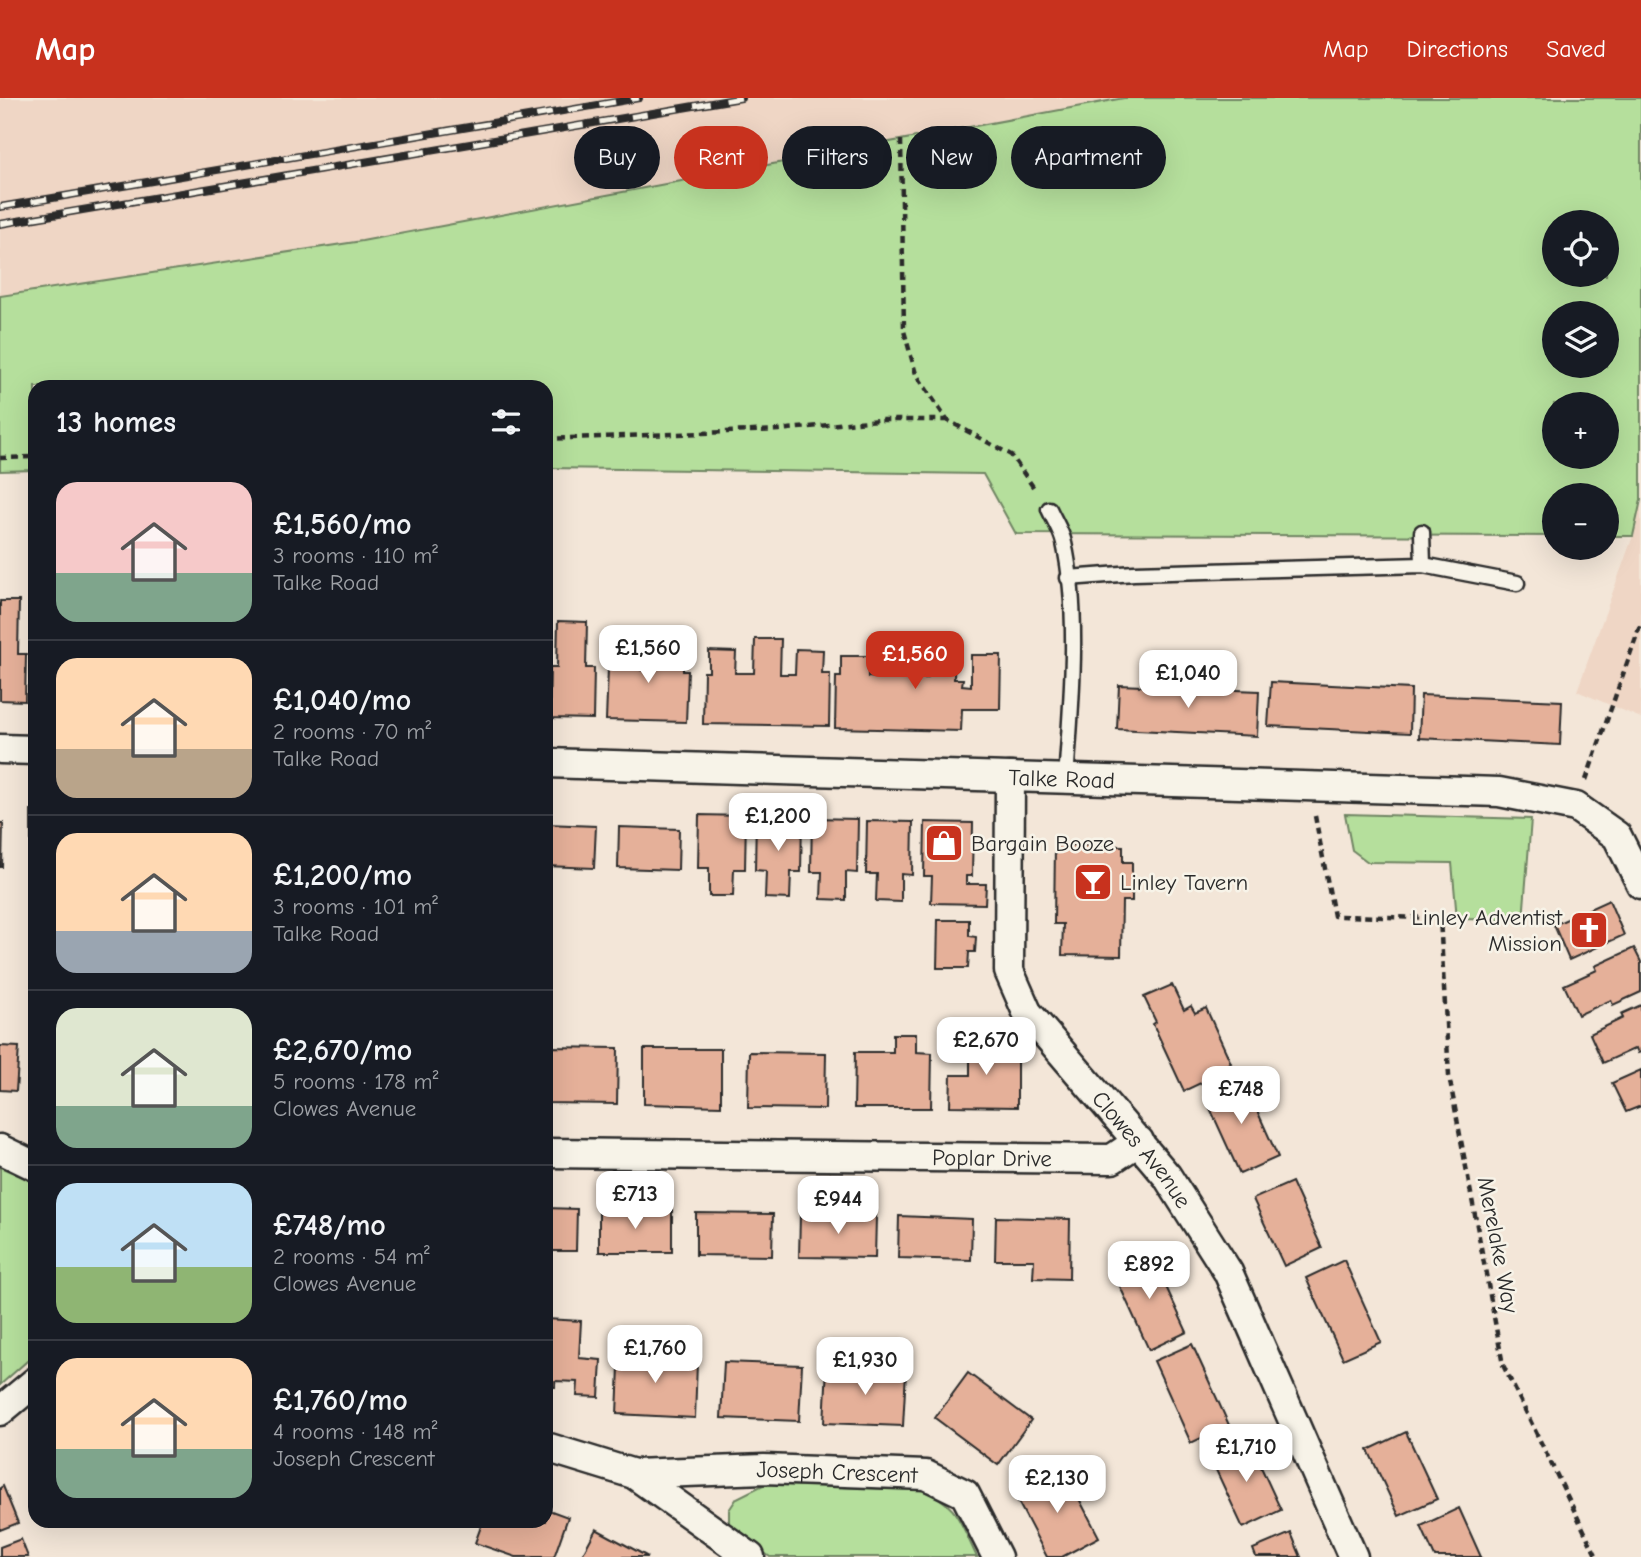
<!DOCTYPE html>
<meta charset="utf-8">
<style>
body{margin:0;font-family:"Comic Neue",sans-serif;background:#20242c;color:#f1f3f6;height:100vh;display:flex;flex-direction:column;font-size:26px;white-space:nowrap}
*{box-sizing:border-box;margin:0}
p{font-size:23px;color:#9ea1a6}
.icon{flex:none;width:38px;height:38px;fill:none;stroke:currentColor;stroke-width:2;stroke-linecap:round;stroke-linejoin:round}
.map{position:relative;flex:1;overflow:hidden}
.sheet{position:absolute;left:28px;top:282px;width:525px;height:1148px;display:flex;flex-direction:column;background:#171b24;border-radius:21px;box-shadow:0 7px 28px #0002}
.sheet>*{flex:none}
.top-card{position:absolute;left:574px;top:28px;width:665px;height:63px;display:flex;gap:14px}
.controls{position:absolute;left:1542px;top:112px;display:grid;gap:14px}
.controls a{display:grid;place-items:center;width:77px;height:77px;border-radius:50%;background:#171b24;box-shadow:0 7px 28px #0002;font-size:35px}
.price{position:absolute;translate:-50% -60px;padding:0 16px;border-radius:14px;background:#fff;color:#222;font-size:23px;line-height:46px;filter:drop-shadow(0 2px 4px #0008)}
.price::after{content:'';position:absolute;left:50%;top:42px;width:21px;height:16px;margin-left:-10px;background:inherit;clip-path:polygon(0 0,100% 0,50% 100%)}
.price.active{background:#c8321e;color:#fff}
ul{padding:0;list-style:none}
li{display:flex;align-items:center;gap:21px;height:175px;padding:0 28px}
li+li{border-top:2px solid #363941}
li span{display:grid;place-items:center;flex:none;width:196px;height:140px;border-radius:21px;color:#555}
li>.icon{margin-inline-start:auto}
span .icon{width:84px;height:84px;fill:#fffc;stroke-width:1}
li b{font-size:30px}
h2{display:flex;justify-content:space-between;align-items:center;height:84px;padding:0 28px;font-size:30px}
.pill{padding:0 24px;border-radius:32px;background:#171b24;box-shadow:0 7px 28px #0002;font-size:24px;line-height:63px}
.pill.active{background:#c8321e;color:#fff}
header{display:flex;align-items:center;gap:42px;box-sizing:border-box;height:98px;padding:0 35px;background:#c8321e;color:#fff}
header strong{font-size:33px}
nav{display:flex;gap:38px;margin-inline-start:auto;font-size:24px}
.map>svg:first-child{display:block}
.built{fill:#efd6c5}
.green{fill:#b5df9c;stroke:#708564;stroke-width:2;fill-rule:evenodd}
.building{fill:#e5b099;stroke:#2b2b2b;stroke-width:2}
.lines{fill:none;stroke-linecap:round;stroke-linejoin:round}
.service-casing{stroke:#2b2b2b;stroke-width:19}
.minor-casing{stroke:#2b2b2b;stroke-width:33}
.path{stroke:#2b2b2b;stroke-width:4.5;stroke-dasharray:7 5;stroke-linecap:butt}
.service{stroke:#f7f3e8;stroke-width:14}
.minor{stroke:#f7f3e8;stroke-width:28}
.rail-casing{stroke:#2b2b2b;stroke-width:8}
.rail{stroke:#f7f3e8;stroke-width:5;stroke-dasharray:16;stroke-linecap:butt}
.labels{text-anchor:middle;dominant-baseline:central;stroke-width:5;stroke-linejoin:round;paint-order:stroke}
.street-label{font-size:23px;fill:#2b2b2b;stroke:#f7f3e8}
.poi-label{font-size:23px;fill:#2b2b2b;stroke:#f7f3e8;text-anchor:start}
</style>
<header>
<strong>Map</strong>
<nav><a>Map</a><a>Directions</a><a>Saved</a></nav>
</header>
<div class="map">
<svg width="1641" height="1459" viewBox="0 0 1641 1459">
<rect width="100%" height="100%" fill="#f3e6d8"/>
<filter id="ink" filterUnits="userSpaceOnUse"><feTurbulence type="fractalNoise" baseFrequency=".0143" numOctaves="2"/><feDisplacementMap in="SourceGraphic" scale="14" xChannelSelector="R" yChannelSelector="G"/><feConvolveMatrix kernelMatrix="1 2 1 2 8 2 1 2 1" color-interpolation-filters="sRGB"/></filter>
<g filter="url(#ink)">
<g class="built">
<path d="M0 0H1124L362 143 0 198Z"/>
<path d="M1641 402V620L1577 593 1633 438Z"/>
</g>
<g class="green">
<path d="M1124 0H1641V402L1633 438H1607L1606 397H1554V438L1016 436 983 376 546 370V289H35V372L0 373V198L362 143ZM1554 124H1606V177H1554ZM1554 215H1606V268H1554ZM1554 306H1606V359H1554Z"/>
<path d="M1345 716 1531 721 1523 822 1457 821 1452 765 1368 764 1352 752Z"/>
<path d="M0 1069 35 1084V1256L0 1287Z"/>
<path d="M765 1386 921 1392C958 1404 961 1427 977 1459H770L739 1436 729 1425V1412L737 1400Z"/>
</g>
<g class="building">
<path d="M0 503H19L18 556H26L25 603 0 602Z"/>
<path d="M558 523 587 524 586 570H594L593 621 549 620 550 569H557Z"/>
<path d="M657 539 683 540V573H688L686 624 606 622 608 571H613L614 547 641 548V572H656Z"/>
<path d="M755 541H781L780 576H795L796 551 823 552 822 576H830L829 628 703 626 704 574H709V553L736 554 735 575H754Z"/>
<path d="M887 546H913L912 580H928V546H955L954 581H963L962 587 971 588V557H1001L1000 611H962L961 633 835 630 836 579H841V558H868V579L887 580Z"/>
<path d="M31 552H35V602L30 601Z"/>
<path d="M1271 584 1411 591 1410 635 1268 628Z"/>
<path d="M1119 587 1259 593 1257 638 1117 631Z"/>
<path d="M1421 597 1562 603 1560 647 1419 640Z"/>
<rect x="31" y="713" width="4" height="42"/>
<path d="M699 717 746 718 745 771H734L733 798H709V770H698Z"/>
<path d="M756 719 802 720 801 774H791L790 801 765 800 766 773 755 772Z"/>
<path d="M812 720 858 721 857 775 846 774V802L821 801 822 774H811Z"/>
<path d="M867 723 913 724 912 777 901 776V804L876 803 877 776H866Z"/>
<path d="M925 724 973 725 972 778H966V786H986L985 806 931 805 932 778H924Z"/>
<path d="M0 725H3L2 769H0Z"/>
<path d="M546 726 596 728 594 770 546 768Z"/>
<path d="M619 729 679 731 678 772 618 770Z"/>
<path d="M1055 747 1123 748V764H1132V803H1122L1121 858 1062 857 1063 826H1054Z"/>
<path d="M1609 802 1624 837 1569 862 1554 827Z"/>
<path d="M938 822H969V838L976 839 975 854H969L968 870H937Z"/>
<path d="M1634 850 1641 864V894L1613 907 1611 902 1578 917 1564 887 1597 872 1595 868Z"/>
<path d="M1172 887 1184 912 1191 908 1195 915 1206 910 1231 965 1220 970 1222 975 1184 993 1153 926 1156 924 1144 899Z"/>
<path d="M1641 907V954L1638 955 1636 950 1603 965 1590 936 1623 920 1621 916Z"/>
<path d="M893 936H916V954L932 955 931 1010H854L855 954H893Z"/>
<path d="M970 937H997V960H1017V1009L950 1008 951 977H970Z"/>
<path d="M0 948 19 949 16 993 0 992Z"/>
<path d="M546 949 618 950 617 1006 546 1005Z"/>
<path d="M644 951H721V1008L644 1006Z"/>
<path d="M749 954 826 955 825 1011 748 1010Z"/>
<path d="M1641 972V1008L1626 1014 1612 985Z"/>
<path d="M1242 979 1278 1059 1240 1076 1204 997Z"/>
<path d="M1292 1084 1322 1150 1284 1168 1253 1101Z"/>
<path d="M546 1110 577 1111 576 1153H546Z"/>
<rect x="599" y="1112" width="73" height="42"/>
<path d="M696 1115 773 1116 772 1158 696 1157Z"/>
<path d="M800 1117 876 1118 875 1160 799 1159Z"/>
<path d="M899 1118 972 1121 971 1162 898 1160Z"/>
<path d="M996 1119 1070 1121 1069 1181 1033 1180 1034 1162H995Z"/>
<path d="M1150 1154 1187 1234 1149 1252 1112 1171Z"/>
<path d="M1344 1162 1381 1244 1343 1261 1306 1180Z"/>
<path d="M546 1221 581 1223 579 1260 601 1262 599 1299 577 1298 578 1284 555 1283V1289H546Z"/>
<path d="M620 1245 644 1246V1262L697 1264 695 1320 617 1316Z"/>
<path d="M1192 1246 1229 1327 1191 1345 1154 1263Z"/>
<path d="M724 1264 802 1267 799 1323 721 1320Z"/>
<path d="M827 1269 906 1273 903 1328 824 1325Z"/>
<path d="M968 1275 1031 1322 998 1367 935 1320Z"/>
<path d="M1406 1334 1437 1401 1399 1418 1368 1352Z"/>
<path d="M1248 1341 1281 1412 1243 1430 1210 1359Z"/>
<path d="M1063 1370 1099 1439 1062 1459H1047L1014 1396Z"/>
<path d="M3 1388 18 1425 0 1432V1390Z"/>
<path d="M1459 1410 1481 1459H1435L1421 1428Z"/>
<path d="M546 1411 568 1419 554 1459H516L475 1445 483 1423H546Z"/>
<path d="M596 1431 648 1459H581Z"/>
<path d="M1291 1435 1301 1459H1256L1253 1451Z"/>
<path d="M21 1441 28 1459H0V1449Z"/>
</g>
<g class="lines">
<g class="service-casing">
<g id="service">
<path d="M1049 411C1054 422 1062 434 1064 445 1080 515 1071 610 1066 681"/>
<path d="M1422 434 1423 467"/>
<path d="M1068 480 1134 475 1423 467 1517 485"/>
</g>
</g>
<g class="minor-casing">
<g id="minor">
<path d="M0 651 35 652"/>
<path id="s1" d="M546 665 1499 694 1576 709 1617 738 1641 786"/>
<path id="s2" d="M1010 679 1009 873 1027 914 1167 1078 1228 1174 1353 1459"/>
<path d="M0 1051 35 1068"/>
<path id="s3" d="M546 1055 1112 1061 1139 1043"/>
<path d="M0 1313 35 1284"/>
<path d="M546 1349 634 1376 750 1459"/>
<path id="s4" d="M634 1376 764 1371 926 1377 965 1396 997 1459"/>
</g>
</g>
<g class="path">
<path d="M901 42 904 233 916 276 947 322 1011 357 1036 393"/>
<path d="M546 341 779 332 878 322H946"/>
<path d="M0 360 35 359"/>
<path d="M1586 682 1641 525"/>
<path d="M1315 718 1334 818 1440 820 1449 978 1503 1267 1597 1459"/>
</g>
<use href="#service" class="service"/>
<use href="#minor" class="minor"/>
<g class="rail-casing">
<g id="rail">
<path d="M0 109 639 0"/>
<path d="M0 126 741 0"/>
</g>
</g>
<use href="#rail" class="rail"/>
</g>
</g>
<defs>
<g id="shop-square" transform="scale(2.0125)"><rect x="-9" y="-9" width="18" height="18" rx="4" fill="#c8321e" stroke="#f7f3e8"/><path d="M-5-2.5h2.3a2.7 3.5 0 0 1 5.4 0H5L5.5 6h-11ZM-1.5-2.5h3a1.5 2.3 0 0 0-3 0Z" fill="#fff"/></g>
<g id="bar-square" transform="scale(2.0125)"><rect x="-9" y="-9" width="18" height="18" rx="4" fill="#c8321e" stroke="#f7f3e8"/><path d="M-6-5H6L.8 .8V4.5H3.5V6h-7V4.5H-.8V.8Z" fill="#fff"/></g>
<g id="church-square" transform="scale(2.0125)"><rect x="-9" y="-9" width="18" height="18" rx="4" fill="#c8321e" stroke="#f7f3e8"/><path d="M-1.2-6h2.4v3.5h3.3v2.4h-3.3V6h-2.4V-.1h-3.3v-2.4h3.3Z" fill="#fff"/></g>
</defs>
<g fill-rule="evenodd">
<use href="#shop-square" x="944" y="745"/>
<use href="#bar-square" x="1093" y="784"/>
<use href="#church-square" x="1589" y="832"/>
</g>
<g class="labels">
<g class="street-label">
<text stroke="none"><textPath href="#s1" startOffset="516">Talke Road</textPath></text>
<text stroke="none"><textPath href="#s2" startOffset="418">Clowes Avenue</textPath></text>
<text stroke="none"><textPath href="#s3" startOffset="446">Poplar Drive</textPath></text>
<text transform="translate(1498 1147) rotate(79)">Merelake Way</text>
<text stroke="none"><textPath href="#s4" startOffset="203">Joseph Crescent</textPath></text>
</g>
<g class="poi-label">
<text x="971" y="745">Bargain Booze</text>
<text x="1120" y="784">Linley Tavern</text>
<text x="1562" y="819" text-anchor="end">Linley Adventist<tspan x="1562" dy="26">Mission</tspan></text>
</g>
</g>
</svg>
<div class="controls">
<a><svg class="icon" aria-label="locate" viewBox="0 0 24 24"><circle cx="12" cy="12" r="6"/><path d="M12 2v4M12 18v4M2 12h4M18 12h4"/></svg></a>
<a><svg class="icon" aria-label="layers" viewBox="0 0 24 24"><path d="M12 4l9 5-9 5-9-5zM3 14l9 5 9-5"/></svg></a>
<a>+</a>
<a>−</a>
</div>
<b class="price" style="left:648px;top:587px">£1,560</b>
<b class="price active" style="left:915px;top:593px">£1,560</b>
<b class="price" style="left:1188px;top:612px">£1,040</b>
<b class="price" style="left:778px;top:755px">£1,200</b>
<b class="price" style="left:986px;top:979px">£2,670</b>
<b class="price" style="left:1241px;top:1028px">£748</b>
<b class="price" style="left:635px;top:1133px">£713</b>
<b class="price" style="left:838px;top:1138px">£944</b>
<b class="price" style="left:1149px;top:1203px">£892</b>
<b class="price" style="left:655px;top:1287px">£1,760</b>
<b class="price" style="left:865px;top:1299px">£1,930</b>
<b class="price" style="left:1246px;top:1386px">£1,710</b>
<b class="price" style="left:1057px;top:1417px">£2,130</b>
<div class="top-card">
<a class="pill">Buy</a>
<a class="pill active">Rent</a>
<a class="pill">Filters</a>
<a class="pill">New</a>
<a class="pill">Apartment</a>
</div>
<section class="sheet">
<h2>13 homes<svg class="icon" aria-label="filters" viewBox="0 0 24 24"><path d="M4 7h16M4 17h16"/><circle cx="9" cy="7" r="2"/><circle cx="15" cy="17" r="2"/></svg></h2>
<ul>
<li><span style="background:linear-gradient(#f6c9c9 65%,#7fa58c 0)"><svg class="icon" aria-label="home" viewBox="0 0 24 24"><path d="M3 11l9-7 9 7M6 9v11h12V9"/></svg></span><div><b>£1,560/mo</b><p>3 rooms · 110 m²</p><p>Talke Road</p></div></li>
<li><span style="background:linear-gradient(#ffd9b3 65%,#b9a48a 0)"><svg class="icon" aria-label="home" viewBox="0 0 24 24"><path d="M3 11l9-7 9 7M6 9v11h12V9"/></svg></span><div><b>£1,040/mo</b><p>2 rooms · 70 m²</p><p>Talke Road</p></div></li>
<li><span style="background:linear-gradient(#ffd9b3 70%,#9aa5b1 0)"><svg class="icon" aria-label="home" viewBox="0 0 24 24"><path d="M3 11l9-7 9 7M6 9v11h12V9"/></svg></span><div><b>£1,200/mo</b><p>3 rooms · 101 m²</p><p>Talke Road</p></div></li>
<li><span style="background:linear-gradient(#dfe7d0 70%,#7fa58c 0)"><svg class="icon" aria-label="home" viewBox="0 0 24 24"><path d="M3 11l9-7 9 7M6 9v11h12V9"/></svg></span><div><b>£2,670/mo</b><p>5 rooms · 178 m²</p><p>Clowes Avenue</p></div></li>
<li><span style="background:linear-gradient(#bfe0f5 60%,#8fb573 0)"><svg class="icon" aria-label="home" viewBox="0 0 24 24"><path d="M3 11l9-7 9 7M6 9v11h12V9"/></svg></span><div><b>£748/mo</b><p>2 rooms · 54 m²</p><p>Clowes Avenue</p></div></li>
<li><span style="background:linear-gradient(#ffd9b3 65%,#7fa58c 0)"><svg class="icon" aria-label="home" viewBox="0 0 24 24"><path d="M3 11l9-7 9 7M6 9v11h12V9"/></svg></span><div><b>£1,760/mo</b><p>4 rooms · 148 m²</p><p>Joseph Crescent</p></div></li>
</ul>
</section>
</div>
